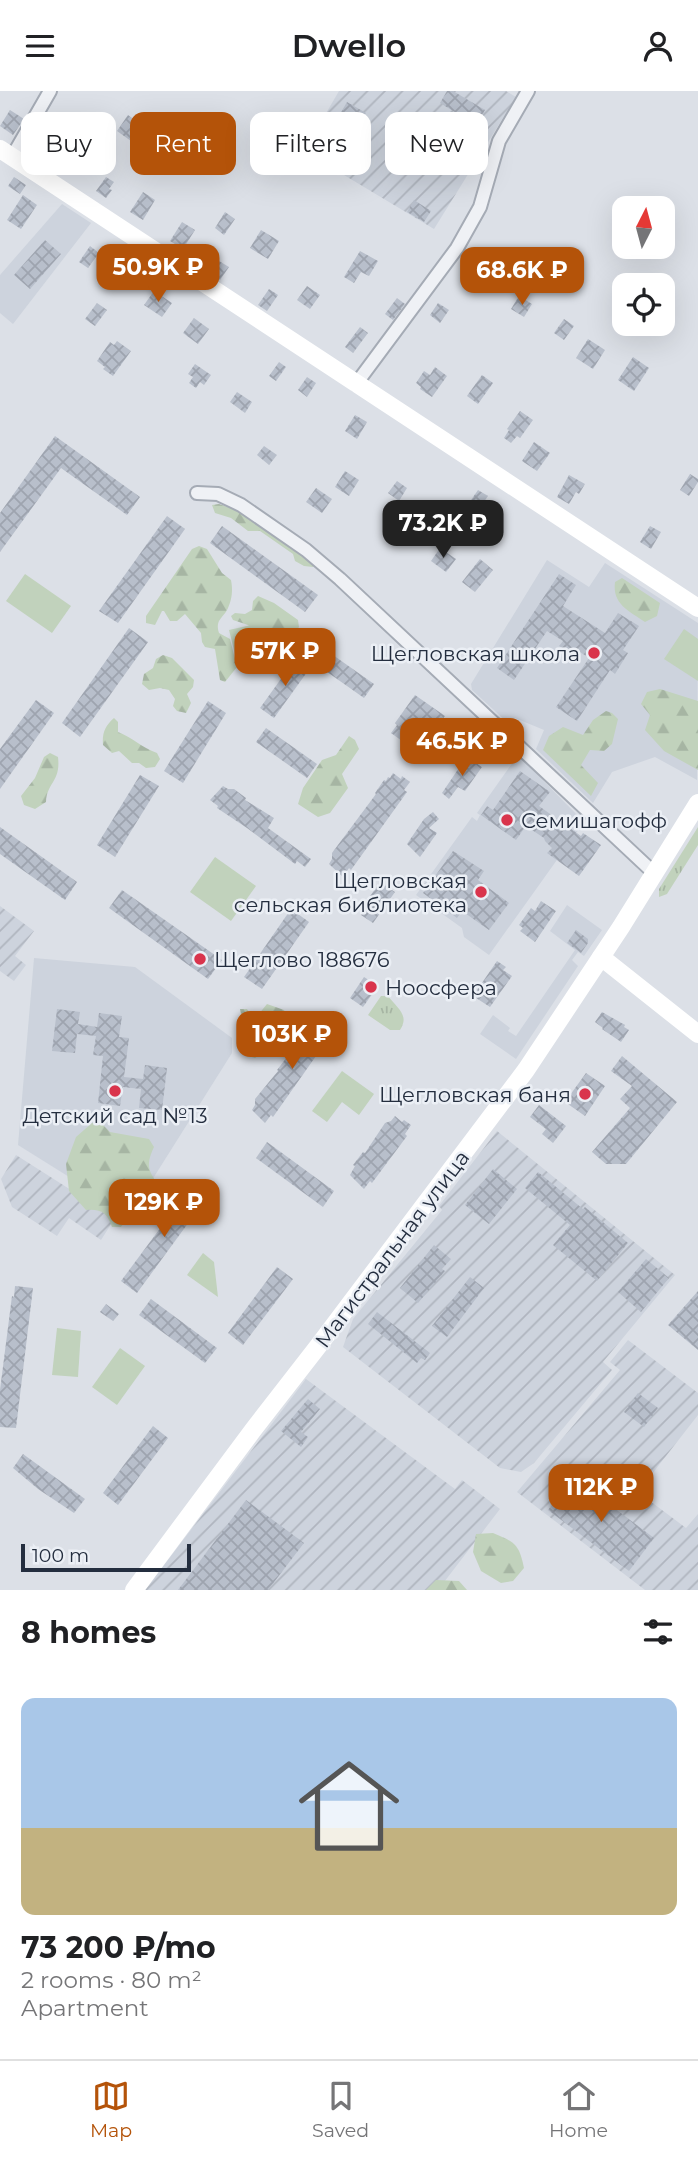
<!DOCTYPE html>
<meta charset="utf-8">
<style>
body{margin:0;font-family:Montserrat,sans-serif;background:#f2f2f2;color:#202124;height:100vh;display:flex;flex-direction:column;font-size:26px;white-space:nowrap}
*{box-sizing:border-box;margin:0}
p{font-size:23px;color:#757577}
.icon{flex:none;width:38px;height:38px;fill:none;stroke:currentColor;stroke-width:2;stroke-linecap:round;stroke-linejoin:round}
.map{position:relative;height:1499px;overflow:hidden}
.details{display:flex;flex-direction:column;background:#fff;flex:1}
.details>*{flex:none}
.top-card{position:absolute;left:21px;top:21px;width:656px;height:63px;display:flex;gap:14px}
.needle{width:46px;rotate:6deg}
.fabs{position:absolute;left:612px;top:105px;display:grid;gap:14px}
.fabs a{display:grid;place-items:center;width:63px;height:63px;border-radius:14px;background:#fff;box-shadow:0 7px 28px #0002;font-size:35px}
.scale{position:absolute;left:21px;bottom:18px;width:170px;box-sizing:border-box;padding-left:7px;border:4px solid #242e3f;border-top:0;font-size:19px;line-height:24px;white-space:nowrap;color:#242e3f;-webkit-text-stroke:5px #ebeff5;paint-order:stroke}
.price{position:absolute;translate:-50% -60px;padding:0 16px;border-radius:14px;background:#b45309;color:#fff;font-size:23px;line-height:46px;filter:drop-shadow(0 2px 4px #0008)}
.price::after{content:'';position:absolute;left:50%;top:42px;width:21px;height:16px;margin-left:-10px;background:inherit;clip-path:polygon(0 0,100% 0,50% 100%)}
.price.current{background:#222;color:#fff}
ul{padding:0;list-style:none}
li{display:grid;align-content:center;gap:14px;height:371px;padding:0 21px}
li+li{border-top:2px solid #e0e0e0}
li span{display:grid;place-items:center;height:217px;border-radius:14px;color:#555}
li>.icon{margin-inline-start:auto}
span .icon{width:126px;height:126px;fill:#fffc;stroke-width:1}
li b{font-size:30px}
h2{display:flex;justify-content:space-between;align-items:center;height:84px;padding:0 21px;font-size:30px}
.chip{padding:0 24px;border-radius:14px;background:#fff;box-shadow:0 7px 28px #0002;font-size:24px;line-height:63px}
.chip.current{background:#b45309;color:#fff}
header{display:flex;justify-content:space-between;align-items:center;height:91px;padding:0 21px;background:#fff;font-size:32px;font-weight:600}
.tab-bar{display:flex;justify-content:space-around;align-items:center;height:98px;border-top:2px solid #e0e0e0;background:#fff;font-size:19px;color:#757577}
.tab-bar a{display:grid;justify-items:center;gap:4px}
.tab-bar .current{color:#b45309}
.map>svg:first-child{display:block}
.built{fill:#cdd3dd}
.industrial{fill:url(#industrial-furrows)}
.grass{fill:url(#grass-tufts)}
.forest{fill:url(#forest-firs)}
.green{fill:#c1d2bc}
.building{fill:url(#building-cross-hatch)}
.lines{fill:none;stroke-linecap:round;stroke-linejoin:round}
.street-casing{stroke:#a5abb5;stroke-width:16}
.street{stroke:#eff1f5;stroke-width:12}
.secondary{stroke:#fff;stroke-width:18}
.poi-dot{fill:#d9344c;stroke:#ebeff5;stroke-width:2.5}
.labels{text-anchor:middle;dominant-baseline:central;stroke-width:5;stroke-linejoin:round;paint-order:stroke}
.poi-label{font-size:21px;fill:#242e3f;stroke:#ebeff5;text-anchor:end}
.street-label{font-size:21px;fill:#242e3f;stroke:#ebeff5}
</style>
<header><svg class="icon" aria-label="menu" viewBox="0 0 24 24"><path d="M4 6h16M4 12h16M4 18h16"/></svg>Dwello<svg class="icon" aria-label="person" viewBox="0 0 24 24"><circle cx="12" cy="8" r="4"/><path d="M4 21q1-7 8-7t8 7"/></svg></header>
<div class="map">
<svg width="698" height="1499" viewBox="0 0 698 1499">
<defs>
<pattern id="industrial-furrows" width="10" height="10" patternUnits="userSpaceOnUse" patternTransform="scale(1.75)"><rect width="10" height="10" fill="#cdd3dd"/><path d="M-1 1l2-2M0 10L10 0M9 11l2-2" fill="none" stroke="#b0b5bf"/></pattern>
<pattern id="grass-tufts" width="24" height="20" patternUnits="userSpaceOnUse" patternTransform="scale(1.75)"><rect width="24" height="20" fill="#c1d2bc"/><path d="M3 7l-1-3M5 7V3M7 7l1-3M15 17l-1-3M17 17v-4M19 17l1-3" fill="none" stroke="#a6b5a3"/></pattern>
<pattern id="forest-firs" width="22" height="20" patternUnits="userSpaceOnUse" patternTransform="scale(1.75)"><rect width="22" height="20" fill="#c1d2bc"/><path d="M5 1l3.5 6h-7zM16 11l3.5 6h-7z" fill="#a6b5a3"/></pattern>
<pattern id="building-cross-hatch" width="8" height="8" patternUnits="userSpaceOnUse" patternTransform="scale(1.75)"><rect width="8" height="8" fill="#b8bfcb"/><path d="M0 0l8 8M0 8l8-8" fill="none" stroke="#9ea4af"/></pattern>
</defs>
<rect width="100%" height="100%" fill="#dce0e7"/>
<g class="built">
<path d="M62 113 91 132 13 233 0 222V184Z"/>
<path d="M547 469 589 496 605 472 698 532 697 689 655 666 612 681 593 712 536 658 544 639 515 627 508 632 472 599 471 593Z"/>
<path d="M518 664 584 731 489 864 464 846 462 837 416 804 472 726 477 730 480 724 477 722Z"/>
<path d="M567 814 602 839 584 865 578 861 572 869 578 875 516 968 480 943 493 924 510 937 508 940 516 945 575 859 550 840Z"/>
<path d="M34 867 135 876 232 947V962L130 1124 18 1054Z"/>
</g>
<g class="industrial">
<path d="M339 0H506L516 6 434 138 304 60Z"/>
<path d="M0 815 34 840 15 865 26 874 14 890 0 880Z"/>
<path d="M497 1040 675 1184 603 1271 612 1279 534 1372 521 1381 500 1377 343 1256 353 1228 442 1119 439 1115Z"/>
<path d="M16 1064 115 1127 101 1149 69 1127 57 1145 12 1116 1 1088Z"/>
<path d="M628 1249 698 1302V1324L638 1401 686 1437 698 1423V1499H645L517 1401 620 1279 610 1271Z"/>
<path d="M306 1288 455 1398 462 1389 500 1418 438 1499H145Z"/>
</g>
<g class="grass">
<path d="M698 736V754L667 803 659 806V798Z"/>
<path d="M381 905H388C397 917 410 924 400 939H390L368 924Z"/>
</g>
<g class="forest">
<path d="M219 413 239 420 304 464 313 473V476L304 475 295 470 293 463 260 440H248L231 427 215 422 212 414Z"/>
<path d="M199 455 207 458 222 482 231 489C233 499 232 508 228 517 223 528 215 528 219 542L230 548 237 576 225 591 220 589 215 558 205 556 202 551 201 542 185 523 177 530H170L164 520H162L155 534 146 532V525L192 458Z"/>
<path d="M622 487 660 512 657 525 645 531C629 520 612 513 615 491Z"/>
<path d="M258 505 274 512 298 529 299 536 295 542 286 546 272 575 264 578 258 576 256 570 266 557 258 550V542L248 534 233 529 231 525 235 522 245 523 252 519 253 510Z"/>
<path d="M163 564 172 567 194 589 193 596 187 603 191 612 186 622 177 620 173 615 175 608 169 599 160 597 149 599 142 593 144 583 153 577 156 568Z"/>
<path d="M660 598 698 610V679L664 660 645 639 650 624 641 613 647 601Z"/>
<path d="M606 620 612 622 618 628 612 653 604 660 590 659 581 674 598 692 591 705 543 659 549 645 563 636 583 644 593 629Z"/>
<path d="M114 627 118 631V641C132 646 142 657 157 662L160 668 155 676 146 677 139 672H132L119 660 112 662 103 654C102 642 105 635 114 627Z"/>
<path d="M349 645 355 649 359 658 342 683 348 697 330 722 318 726 298 713 303 697 322 669 336 664Z"/>
<path d="M50 662 58 666C61 691 47 691 46 711L35 718 24 714 21 705 35 687 44 666Z"/>
<path d="M267 913 284 919 289 928 266 960 255 967 245 964 246 948 240 918H247L251 924H258Z"/>
<path d="M92 1032 102 1033 110 1041 149 1048 154 1056C144 1077 150 1081 162 1100L160 1108 145 1127C132 1124 128 1126 121 1136H112C107 1122 102 1118 86 1119L69 1100 66 1073 76 1046Z"/>
<path d="M493 1442C515 1451 519 1453 524 1477L513 1490 501 1492 481 1480 473 1461 476 1443Z"/>
<path d="M436 1489 459 1490 467 1499H426Z"/>
</g>
<g class="green">
<path d="M25 483 71 515 52 542 6 510Z"/>
<path d="M251 534 258 562 236 567 229 539Z"/>
<path d="M684 538 698 548V590L664 568Z"/>
<path d="M215 766 256 795 231 830 190 801Z"/>
<path d="M342 980 374 1003 359 1024 342 1011 327 1031 312 1020Z"/>
<path d="M203 1162 214 1171 218 1206 187 1184Z"/>
<path d="M57 1237 81 1240 78 1286 52 1284Z"/>
<path d="M120 1257 145 1275 117 1314 92 1296Z"/>
</g>
<g class="building">
<path d="M447 0H453L485 19 476 34 440 12Z"/>
<path d="M347 11 366 22 355 41 336 30Z"/>
<path d="M10 19 24 28 13 44 0 35Z"/>
<path d="M128 24 142 34 131 50 117 40Z"/>
<path d="M87 58 97 64 86 81 76 74Z"/>
<path d="M14 86 26 94 20 103 8 95Z"/>
<path d="M106 86 114 91 109 98 112 99 106 107 96 100Z"/>
<path d="M143 101 155 109 143 129 130 121Z"/>
<path d="M23 104 37 114 21 138 7 129Z"/>
<path d="M414 109 431 120 424 131 407 121Z"/>
<path d="M225 121 235 128 224 144 215 137Z"/>
<path d="M182 131 195 139 183 158 170 150Z"/>
<path d="M261 139 279 150 268 168 250 157Z"/>
<path d="M45 149 61 163 30 198 14 184Z"/>
<path d="M90 155 99 162 88 177 79 171Z"/>
<path d="M360 160 378 170 369 185 361 181 354 192 344 186Z"/>
<path d="M219 170 229 176 220 189 211 183Z"/>
<path d="M120 171 136 182 126 196 110 185Z"/>
<path d="M307 195 320 204 310 218 297 209Z"/>
<path d="M269 198 278 204 267 220 258 214Z"/>
<path d="M154 200 172 212 162 226 144 214Z"/>
<path d="M519 205 532 213 524 226 511 218Z"/>
<path d="M397 207 405 213 393 229 385 223Z"/>
<path d="M97 212 107 219 95 235 85 228Z"/>
<path d="M438 212 449 219 440 232 430 224Z"/>
<path d="M194 227 209 238 198 253 183 242Z"/>
<path d="M564 228 574 235 564 249 554 242Z"/>
<path d="M360 236 368 242 353 262 345 256Z"/>
<path d="M588 248 605 259 593 278 576 267Z"/>
<path d="M117 250 131 260 113 285 103 278 105 276 97 270 110 251 114 254Z"/>
<path d="M633 266 649 277 634 300 618 289Z"/>
<path d="M279 271 286 276 276 290 269 285Z"/>
<path d="M195 273 211 284 204 294 200 291 196 297 189 292 193 286 188 283Z"/>
<path d="M435 276 447 285 432 306 420 298 421 296 416 292 424 280 430 284Z"/>
<path d="M482 284 493 292 478 313 467 305Z"/>
<path d="M307 286 316 292 307 306 298 299Z"/>
<path d="M237 301 252 311 245 322 230 311Z"/>
<path d="M520 320 533 329 520 347 517 345 511 352 504 347 509 339 507 338Z"/>
<path d="M355 324 367 331 357 348 345 340Z"/>
<path d="M55 345 140 406 127 424 61 377 0 461V422Z"/>
<path d="M534 351 550 362 537 380 522 370Z"/>
<path d="M264 355 277 364 269 374 257 364Z"/>
<path d="M345 380 359 389 349 405 335 396Z"/>
<path d="M690 383 698 388V391L689 405 680 399Z"/>
<path d="M569 384 585 393 579 403 576 401 569 413 557 406Z"/>
<path d="M397 390 407 397 399 410 388 402Z"/>
<path d="M316 397 332 408 322 422 306 411Z"/>
<path d="M478 399 488 405 472 428 462 422Z"/>
<path d="M167 425 185 438 118 532 99 520Z"/>
<path d="M222 435 318 504 305 521 210 452Z"/>
<path d="M650 435 661 441 651 458 640 451Z"/>
<path d="M440 457 456 468 446 481 431 470Z"/>
<path d="M480 468 493 479 475 501 462 491Z"/>
<path d="M559 483 576 494 563 515 605 542 618 522 639 535 623 559 628 562 615 583 610 579 577 630 556 616 589 567 574 557 570 562 559 555 563 550 547 540 514 589 497 577Z"/>
<path d="M129 537 148 551 80 646 62 632Z"/>
<path d="M323 557 374 593 364 607 313 571Z"/>
<path d="M296 567 310 577 274 627 260 617Z"/>
<path d="M415 604 445 625 424 653 422 652 416 660 391 642 397 634 395 632Z"/>
<path d="M36 609 54 622 0 698V658Z"/>
<path d="M208 610 226 622 183 692 164 680Z"/>
<path d="M266 637 317 673 307 687 256 651Z"/>
<path d="M465 668 471 672 473 670 482 676 465 700 458 696 449 708 442 702Z"/>
<path d="M520 680 550 701 539 715 581 745 583 742 601 754 579 785 547 762 552 757 545 750 544 747 526 735 516 749 481 724 487 715 493 719Z"/>
<path d="M393 682 401 688 402 685 410 691 404 699 407 701 351 779 349 777 343 786 329 773 332 768V762L376 703 375 702 384 689 386 690 388 686 390 687Z"/>
<path d="M140 684 159 695 115 766 97 754Z"/>
<path d="M223 695 228 698H234L246 707 245 709 274 727 268 737 311 768 305 776 297 770 295 773 247 737 217 717 218 715 210 709Z"/>
<path d="M433 721 439 728 429 737 437 742 420 766 407 753 424 728Z"/>
<path d="M0 736 77 791 65 809 0 763Z"/>
<path d="M453 760 484 780 478 789 509 812 489 839 462 820 457 827 423 802Z"/>
<path d="M380 791 395 801 373 832 361 824 366 817 363 815Z"/>
<path d="M122 799 222 869 208 888 109 817Z"/>
<path d="M541 810 556 820 535 851 520 840 523 837 519 834 531 817 535 820Z"/>
<path d="M291 818 309 831 262 898 244 886Z"/>
<path d="M576 839 588 848V852L581 862 567 852Z"/>
<path d="M497 870 506 876 503 879 512 885 490 916 473 905Z"/>
<path d="M364 886 378 895 363 916 350 907Z"/>
<path d="M57 918 80 921 78 933 97 936 99 922 122 925 119 946 129 947 124 986 143 988 145 974 167 977 162 1019 139 1017 141 998 123 996 120 1015 98 1012 103 965 93 964 96 945 77 943 75 962 52 960Z"/>
<path d="M602 921 625 934 624 936 629 939 621 951 602 938 603 937 595 931Z"/>
<path d="M318 930 326 936 327 933 335 939 328 948 330 949 318 966 316 965 273 1026 271 1024 265 1032 252 1019 255 1014V1008L278 980 277 979 287 966 288 967 309 936 314 935Z"/>
<path d="M622 965 677 1011 626 1073H606L592 1061 630 1017 620 1008 632 995 611 980Z"/>
<path d="M586 982 605 995 585 1025 565 1011Z"/>
<path d="M539 1014 566 1035 553 1052 542 1043 546 1038 530 1026Z"/>
<path d="M395 1025 402 1031 404 1029 411 1034 405 1043 407 1045 372 1092 370 1090 364 1098 350 1084 355 1075 353 1074 363 1061 365 1062 385 1032 391 1030Z"/>
<path d="M267 1051 334 1100 323 1116 256 1067Z"/>
<path d="M493 1078 517 1098 489 1133 465 1114Z"/>
<path d="M538 1081 583 1118 585 1116 628 1152 597 1190 553 1154 570 1134 525 1097Z"/>
<path d="M193 1093 208 1105 137 1202 121 1190Z"/>
<path d="M434 1154 451 1168 442 1178 445 1180 418 1212 400 1197Z"/>
<path d="M646 1168 669 1187 641 1221 618 1201Z"/>
<path d="M277 1176 293 1188 243 1254 228 1242Z"/>
<path d="M470 1186 484 1197 447 1246 432 1235Z"/>
<path d="M15 1195 33 1197 16 1337 0 1336V1299L12 1205 14 1206Z"/>
<path d="M698 1200V1259L668 1234Z"/>
<path d="M151 1208 217 1257 205 1272 139 1224Z"/>
<path d="M106 1213 119 1223 113 1230 100 1221Z"/>
<path d="M377 1221 430 1262 425 1269 421 1267 417 1272 368 1233Z"/>
<path d="M638 1302 658 1317 644 1336 624 1321Z"/>
<path d="M308 1308 320 1318 301 1341 308 1346 301 1356 281 1340Z"/>
<path d="M153 1335 168 1347 118 1414 103 1402Z"/>
<path d="M23 1363 85 1408 74 1422 38 1398 13 1377Z"/>
<path d="M573 1386 654 1447 629 1480 548 1419Z"/>
<path d="M246 1409 304 1452 268 1499H178Z"/>
</g>
<g class="lines">
<g class="street-casing">
<g id="street">
<path d="M12 66 50 0"/>
<path d="M356 293 457 157 480 116 499 50 528 0"/>
<path d="M197 402 218 403 241 414 306 459 340 488 654 782"/>
</g>
</g>
<use href="#street" class="street"/>
<g class="secondary">
<path d="M0 58 698 517"/>
<path d="M601 866 698 943"/>
<path d="M134 1499 253 1339 319 1254 526 979 621 836 698 712"/>
</g>
</g>
<g class="poi-dot">
<circle cx="594" cy="562" r="7"/>
<circle cx="507" cy="729" r="7"/>
<circle cx="481" cy="801" r="7"/>
<circle cx="200" cy="868" r="7"/>
<circle cx="371" cy="896" r="7"/>
<circle cx="115" cy="1000" r="7"/>
<circle cx="585" cy="1003" r="7"/>
</g>
<g class="labels">
<g class="poi-label">
<text x="580" y="562">Щегловская школа</text>
<text x="521" y="729" text-anchor="start">Семишагофф</text>
<text x="467" y="789">Щегловская<tspan x="467" dy="24">сельская библиотека</tspan></text>
<text x="214" y="868" text-anchor="start">Щеглово 188676</text>
<text x="385" y="896" text-anchor="start">Ноосфера</text>
<text x="571" y="1003">Щегловская баня</text>
<text x="115" y="1024" text-anchor="middle">Детский сад №13</text>
</g>
<g class="street-label">
<text transform="translate(392 1158) rotate(-53)">Магистральная улица</text>
</g>
</g>
</svg>
<div class="fabs">
<a><svg class="needle" viewBox="-14 -14 28 28"><path d="M0-13l5 13h-10z" fill="#e53935"/><path d="M0 13l5-13h-10z" fill="#757577"/></svg></a>
<a><svg class="icon" aria-label="locate" viewBox="0 0 24 24"><circle cx="12" cy="12" r="6"/><path d="M12 2v4M12 18v4M2 12h4M18 12h4"/></svg></a>
</div>
<div class="scale">100 m</div>
<b class="price" style="left:158px;top:213px">50.9K ₽</b>
<b class="price" style="left:522px;top:216px">68.6K ₽</b>
<b class="price current" style="left:443px;top:469px">73.2K ₽</b>
<b class="price" style="left:285px;top:597px">57K ₽</b>
<b class="price" style="left:462px;top:687px">46.5K ₽</b>
<b class="price" style="left:292px;top:980px">103K ₽</b>
<b class="price" style="left:164px;top:1148px">129K ₽</b>
<b class="price" style="left:601px;top:1433px">112K ₽</b>
<div class="top-card">
<a class="chip">Buy</a>
<a class="chip current">Rent</a>
<a class="chip">Filters</a>
<a class="chip">New</a>
</div>
</div>
<section class="details">
<h2>8 homes<svg class="icon" aria-label="filters" viewBox="0 0 24 24"><path d="M4 7h16M4 17h16"/><circle cx="9" cy="7" r="2"/><circle cx="15" cy="17" r="2"/></svg></h2>
<ul>
<li><span style="background:linear-gradient(#a9c7e8 60%,#c2b280 0)"><svg class="icon" aria-label="home" viewBox="0 0 24 24"><path d="M3 11l9-7 9 7M6 9v11h12V9"/></svg></span><div><b>73 200 ₽/mo</b><p>2 rooms · 80 m²</p><p>Apartment</p></div></li>
</ul>
</section>
<nav class="tab-bar">
<a class="current"><svg class="icon" aria-label="map" viewBox="0 0 24 24"><path d="M3 6l6-2 6 2 6-2v14l-6 2-6-2-6 2zM9 4v14M15 6v14"/></svg>Map</a>
<a><svg class="icon" aria-label="saved" viewBox="0 0 24 24"><path d="M7 4h10v16l-5-4-5 4z"/></svg>Saved</a>
<a><svg class="icon" aria-label="home" viewBox="0 0 24 24"><path d="M3 11l9-7 9 7M6 9v11h12V9"/></svg>Home</a>
</nav>
